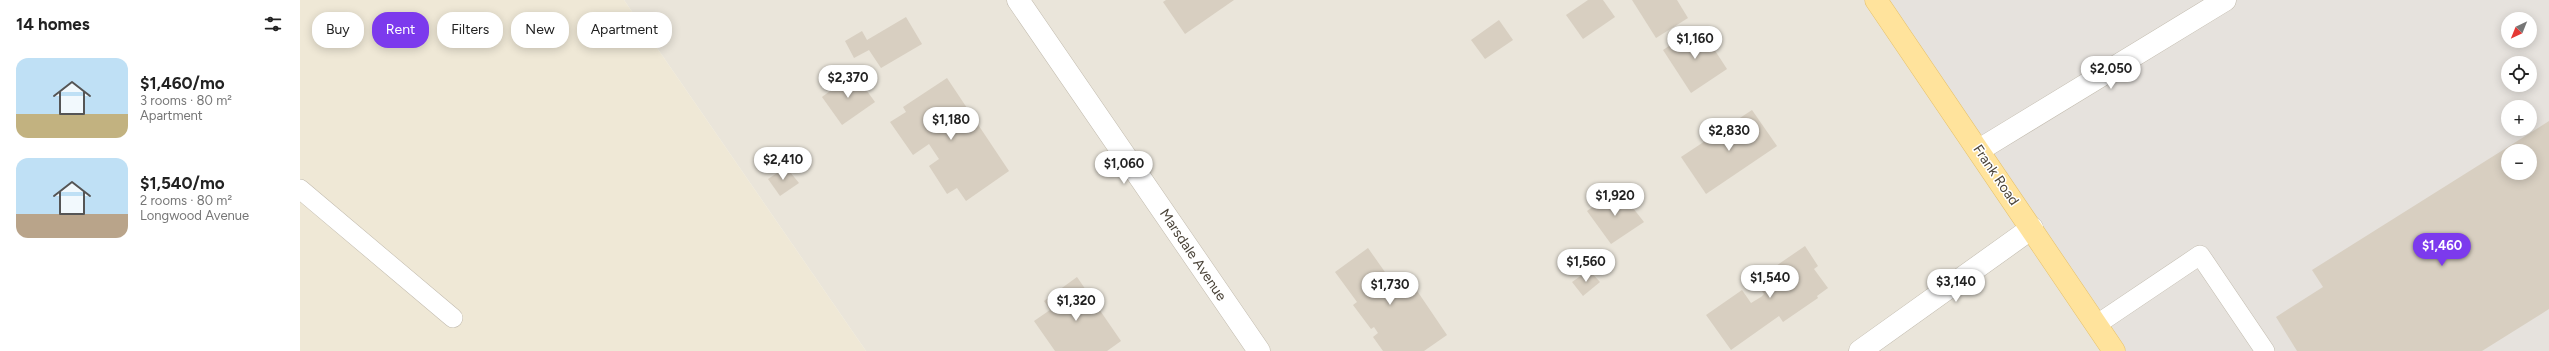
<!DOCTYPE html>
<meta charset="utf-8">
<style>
body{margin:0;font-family:Figtree,sans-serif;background:#f6f6f6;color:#222;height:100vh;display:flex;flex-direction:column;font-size:15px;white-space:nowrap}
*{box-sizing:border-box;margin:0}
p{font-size:13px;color:#767676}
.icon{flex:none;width:22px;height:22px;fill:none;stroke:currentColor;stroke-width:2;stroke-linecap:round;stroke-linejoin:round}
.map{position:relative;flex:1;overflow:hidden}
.details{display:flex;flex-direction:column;background:#fff;width:300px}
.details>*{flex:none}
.top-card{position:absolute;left:12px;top:12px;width:380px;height:36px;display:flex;gap:8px}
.needle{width:26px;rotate:223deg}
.buttons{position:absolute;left:2201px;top:12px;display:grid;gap:8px}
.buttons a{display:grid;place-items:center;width:36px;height:36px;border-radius:50%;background:#fff;box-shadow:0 2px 10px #0003;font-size:20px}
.price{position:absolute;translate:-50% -34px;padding:0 9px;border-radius:14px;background:#fff;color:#222;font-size:13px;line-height:26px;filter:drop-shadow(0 1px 2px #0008)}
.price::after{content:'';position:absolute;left:50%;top:24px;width:12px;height:9px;margin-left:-6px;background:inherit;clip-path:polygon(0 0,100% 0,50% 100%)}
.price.current{background:#7c3aed;color:#fff}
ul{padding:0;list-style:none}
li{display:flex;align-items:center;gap:12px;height:100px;padding:0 16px}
li span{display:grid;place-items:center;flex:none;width:112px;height:80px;border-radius:12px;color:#555}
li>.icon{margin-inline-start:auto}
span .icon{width:48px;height:48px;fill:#fffc;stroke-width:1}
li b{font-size:17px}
h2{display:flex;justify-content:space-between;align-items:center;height:48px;padding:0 16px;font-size:17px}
.chip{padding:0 14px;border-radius:16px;background:#fff;box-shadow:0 2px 10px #0003;font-size:14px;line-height:36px}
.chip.current{background:#7c3aed;color:#fff}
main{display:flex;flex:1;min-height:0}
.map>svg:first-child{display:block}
.residential{fill:#eae5da}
.industrial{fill:#e6e2dd;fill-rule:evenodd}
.education{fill:#efe8d6}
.building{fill:#d8cfc1;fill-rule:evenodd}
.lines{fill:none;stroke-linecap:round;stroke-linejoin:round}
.lane-casing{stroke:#c2bbae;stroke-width:20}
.street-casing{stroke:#c2bbae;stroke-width:23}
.primary-casing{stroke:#e6c16a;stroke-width:23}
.lane{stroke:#fff;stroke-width:19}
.street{stroke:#fff;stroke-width:22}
.primary{stroke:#ffe39c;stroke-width:22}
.labels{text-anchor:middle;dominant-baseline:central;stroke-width:3;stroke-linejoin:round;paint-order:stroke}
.street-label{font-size:14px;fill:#4b4439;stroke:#fff}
</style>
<main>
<section class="details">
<h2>14 homes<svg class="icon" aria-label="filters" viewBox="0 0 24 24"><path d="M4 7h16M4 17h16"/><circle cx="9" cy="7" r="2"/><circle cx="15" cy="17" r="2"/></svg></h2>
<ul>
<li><span style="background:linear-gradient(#bfe0f5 70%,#c2b280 0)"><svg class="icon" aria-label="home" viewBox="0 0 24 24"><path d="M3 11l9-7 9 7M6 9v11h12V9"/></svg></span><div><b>$1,460/mo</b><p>3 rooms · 80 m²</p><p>Apartment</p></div></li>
<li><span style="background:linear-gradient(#bfe0f5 70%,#b9a48a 0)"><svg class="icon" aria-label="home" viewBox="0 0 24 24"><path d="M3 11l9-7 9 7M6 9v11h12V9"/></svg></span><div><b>$1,540/mo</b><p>2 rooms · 80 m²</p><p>Longwood Avenue</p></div></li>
</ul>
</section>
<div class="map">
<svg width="2249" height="351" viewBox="0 0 2249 351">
<rect width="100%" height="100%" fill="#f6f3ec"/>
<path class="residential" d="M324 0H1571L1814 351H566Z"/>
<path class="industrial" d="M1571 0H2249V351H1814ZM2208 19H2230V41H2208ZM2208 63H2230V85H2208ZM2208 107H2230V129H2208ZM2208 151H2230V173H2208Z"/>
<path class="education" d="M0 0H324L566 351H0Z"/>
<g class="building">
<path d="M866 0H934L885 34 863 2Z"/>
<path d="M1288 0H1303L1315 17 1283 39 1266 15Z"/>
<path d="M1332 0H1377L1388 18 1356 38Z"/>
<path d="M606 17 622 44 581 68 569 50 554 58 545 41 562 31 567 40Z"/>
<path d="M1199 20 1213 40 1185 59 1171 40Z"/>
<path d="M1399 26 1427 69 1391 93 1363 50Z"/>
<path d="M554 73 575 102 542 125 522 97Z"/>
<path d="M647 78 709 171 666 201 657 188 647 194 629 166 639 159 629 144 613 155 590 122 606 112 603 107Z"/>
<path d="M1452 110 1477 146 1406 194 1381 157Z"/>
<path d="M2249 121V309L2182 351H1997L1976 317 2023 287 2012 270ZM2208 151H2230V173H2208Z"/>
<path d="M486 167 499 183 480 196 468 179Z"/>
<path d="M1318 189 1344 222 1311 244 1287 211Z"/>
<path d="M1505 246 1518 266 1514 269 1528 288 1517 296 1518 298 1483 322 1479 316 1431 350 1406 315 1442 290 1451 303 1461 297 1464 294 1454 281Z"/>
<path d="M1068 248 1092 282 1105 273 1147 335 1124 351H1083L1073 337 1078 333 1074 327 1071 329 1053 305 1057 302 1035 272Z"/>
<path d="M1289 270 1300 282 1283 296 1272 282Z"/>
<path d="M777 277 821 341 807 351H755L734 321 750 310 744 301Z"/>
</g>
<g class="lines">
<g class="lane-casing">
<g id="lane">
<path d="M0 189 153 318"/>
<path d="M1796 325 1900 255 1965 351"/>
</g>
</g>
<g class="street-casing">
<g id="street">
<path d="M718 0 959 351"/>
<path d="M1679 150 1925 0"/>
<path d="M1560 351 1732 228"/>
</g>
</g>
<g class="primary-casing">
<path id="primary" d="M1576 0 1814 351"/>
</g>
<use href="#lane" class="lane"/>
<use href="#street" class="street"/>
<use href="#primary" class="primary"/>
</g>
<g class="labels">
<g class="street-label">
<text transform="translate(1696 175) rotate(56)">Frank Road</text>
<text transform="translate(893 255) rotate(56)">Marsdale Avenue</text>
</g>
</g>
</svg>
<div class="buttons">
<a><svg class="needle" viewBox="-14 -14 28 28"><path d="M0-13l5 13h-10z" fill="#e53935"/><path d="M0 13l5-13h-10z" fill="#767676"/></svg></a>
<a><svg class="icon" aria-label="locate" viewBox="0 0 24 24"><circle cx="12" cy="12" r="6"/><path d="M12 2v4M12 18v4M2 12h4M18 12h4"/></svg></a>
<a>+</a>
<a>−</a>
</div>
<b class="price" style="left:1395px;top:60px">$1,160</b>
<b class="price" style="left:1811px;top:90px">$2,050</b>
<b class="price" style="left:548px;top:99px">$2,370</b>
<b class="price" style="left:651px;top:141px">$1,180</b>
<b class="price" style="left:1429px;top:152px">$2,830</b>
<b class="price" style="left:483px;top:181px">$2,410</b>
<b class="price" style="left:824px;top:185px">$1,060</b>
<b class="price" style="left:1315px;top:217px">$1,920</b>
<b class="price current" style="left:2142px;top:267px">$1,460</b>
<b class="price" style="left:1286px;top:283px">$1,560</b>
<b class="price" style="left:1470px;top:299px">$1,540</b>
<b class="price" style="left:1656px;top:303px">$3,140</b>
<b class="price" style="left:1090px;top:306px">$1,730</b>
<b class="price" style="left:776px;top:322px">$1,320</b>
<div class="top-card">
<a class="chip">Buy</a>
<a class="chip current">Rent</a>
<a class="chip">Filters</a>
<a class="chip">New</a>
<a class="chip">Apartment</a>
</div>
</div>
</main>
